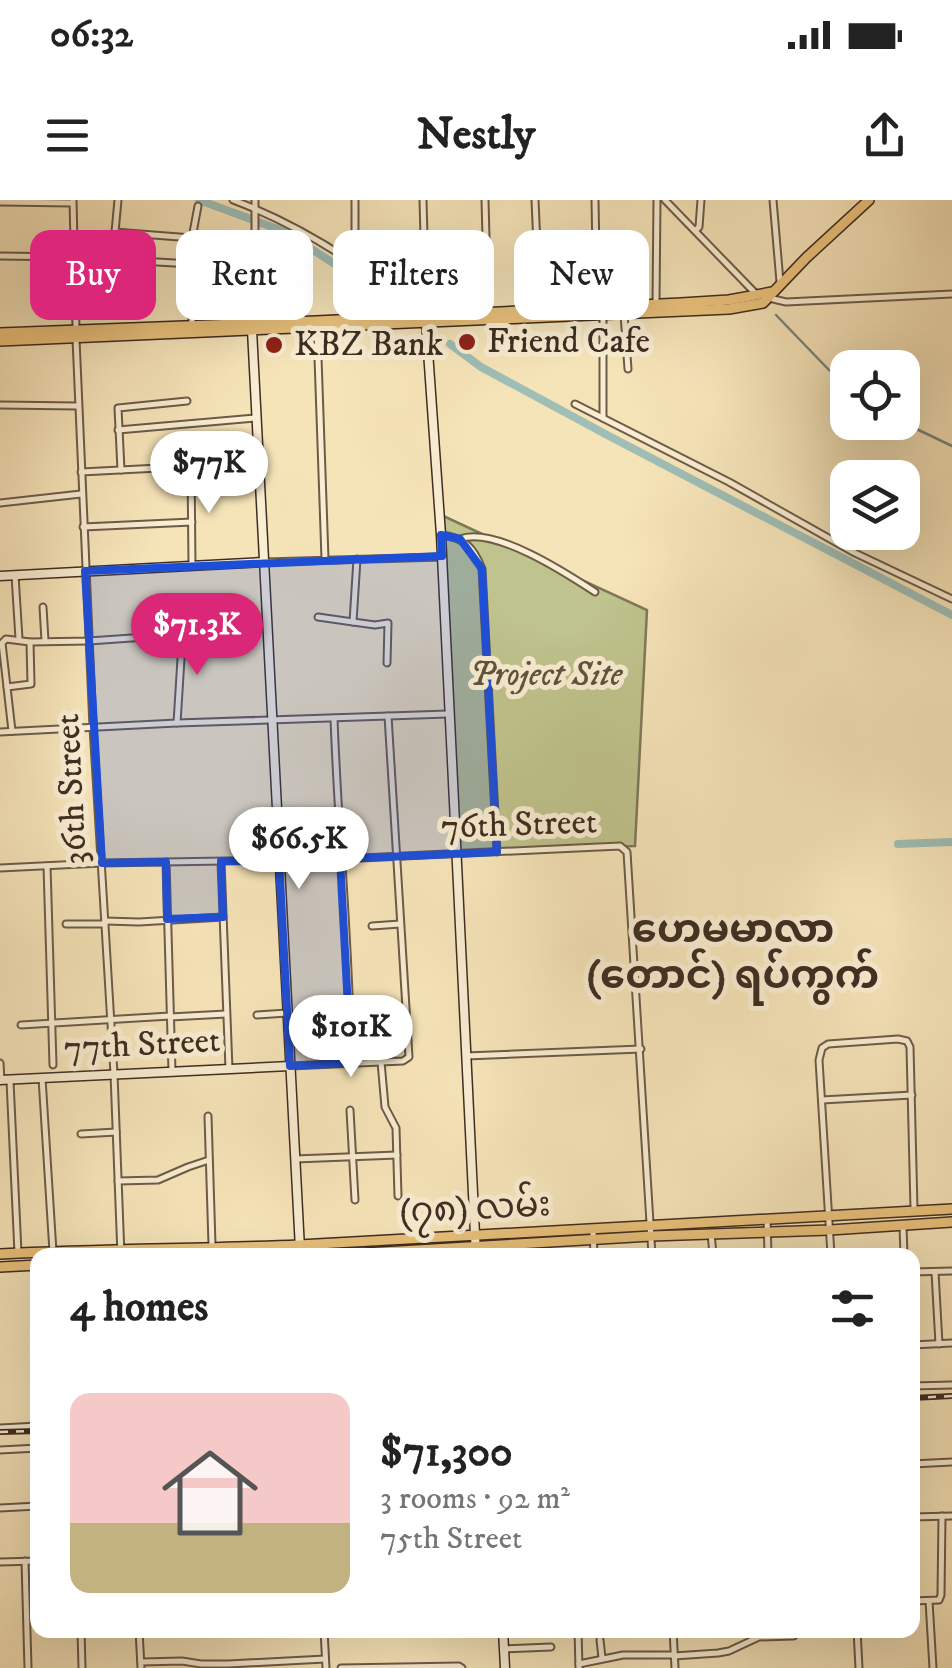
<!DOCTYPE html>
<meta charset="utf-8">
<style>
body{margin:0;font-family:"IM FELL DW Pica","Noto Sans Myanmar",serif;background:#f2f2f2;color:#222;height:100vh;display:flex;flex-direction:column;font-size:38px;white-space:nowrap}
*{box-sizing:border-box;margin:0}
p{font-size:32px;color:#767676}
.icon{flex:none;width:55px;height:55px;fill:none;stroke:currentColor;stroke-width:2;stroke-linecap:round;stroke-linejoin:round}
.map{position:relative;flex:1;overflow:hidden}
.details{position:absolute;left:30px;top:1048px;width:890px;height:390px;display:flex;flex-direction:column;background:#fff;border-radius:20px;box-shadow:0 10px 40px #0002}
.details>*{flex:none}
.hud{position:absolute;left:30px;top:30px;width:892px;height:90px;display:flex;gap:20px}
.tools{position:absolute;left:830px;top:150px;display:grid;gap:20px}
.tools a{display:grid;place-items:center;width:90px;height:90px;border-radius:20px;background:#fff;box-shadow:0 10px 40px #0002;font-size:50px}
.price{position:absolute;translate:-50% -85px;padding:0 22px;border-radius:35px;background:#fff;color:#222;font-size:32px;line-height:65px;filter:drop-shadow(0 2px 5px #0008)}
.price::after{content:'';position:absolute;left:50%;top:60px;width:30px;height:22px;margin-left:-15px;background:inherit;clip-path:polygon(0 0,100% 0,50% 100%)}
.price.on{background:#db2777;color:#fff}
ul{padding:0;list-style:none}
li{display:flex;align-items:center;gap:30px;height:250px;padding:0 40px}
li span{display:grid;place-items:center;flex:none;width:280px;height:200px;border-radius:20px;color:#555}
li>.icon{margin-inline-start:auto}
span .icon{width:120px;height:120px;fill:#fffc;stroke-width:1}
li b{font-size:42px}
h2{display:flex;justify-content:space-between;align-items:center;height:120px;padding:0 40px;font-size:42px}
.pill{padding:0 35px;border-radius:20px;background:#fff;box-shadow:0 10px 40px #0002;font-size:35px;line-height:90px}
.pill.on{background:#db2777;color:#fff}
.status{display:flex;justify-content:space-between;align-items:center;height:70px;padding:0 50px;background:#fff;direction:ltr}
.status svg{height:28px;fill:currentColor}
header{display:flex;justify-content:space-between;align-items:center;height:130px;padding:0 40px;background:#fff;font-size:45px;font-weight:700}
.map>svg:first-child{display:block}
.green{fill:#bfc38d;stroke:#7f7858;stroke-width:2.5}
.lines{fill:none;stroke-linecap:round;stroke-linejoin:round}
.stream{stroke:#78847b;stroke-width:2.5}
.canal{stroke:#9ebeb6;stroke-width:8}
.street-casing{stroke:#6d5b48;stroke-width:9}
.secondary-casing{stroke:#3f2d22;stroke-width:11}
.primary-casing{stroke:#3f2d22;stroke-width:12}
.street{stroke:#f9edd2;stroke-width:5}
.secondary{stroke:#f9edd2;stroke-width:8}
.primary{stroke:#ebc27c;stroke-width:9}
.rail-casing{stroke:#3f2d22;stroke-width:6}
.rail{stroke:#f9edd2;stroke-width:2.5;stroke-dasharray:8;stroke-linecap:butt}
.marked{fill:#1d4ed8;fill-opacity:0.2;stroke:#1d4ed8;stroke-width:8;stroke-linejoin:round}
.poi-dot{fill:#8f2418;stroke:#f9edd2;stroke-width:4}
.labels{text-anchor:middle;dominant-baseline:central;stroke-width:10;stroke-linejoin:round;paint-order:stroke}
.poi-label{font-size:35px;fill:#3f2d22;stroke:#f9edd2;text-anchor:start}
.park-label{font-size:35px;font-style:italic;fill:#5f523d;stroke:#f9edd2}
.street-label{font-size:35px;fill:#3f2d22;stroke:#f9edd2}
.quarter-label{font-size:40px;font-weight:bold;fill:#3f2d22;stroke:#f9edd2}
</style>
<div class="status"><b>06:32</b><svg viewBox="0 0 49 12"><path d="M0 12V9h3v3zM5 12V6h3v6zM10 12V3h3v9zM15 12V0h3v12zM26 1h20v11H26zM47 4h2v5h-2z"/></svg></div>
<header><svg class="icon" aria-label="menu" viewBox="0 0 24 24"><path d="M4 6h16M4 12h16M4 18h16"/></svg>Nestly<svg class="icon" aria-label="share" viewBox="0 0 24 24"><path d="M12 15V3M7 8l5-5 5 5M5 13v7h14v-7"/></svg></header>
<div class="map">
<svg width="952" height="1468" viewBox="0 0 952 1468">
<rect width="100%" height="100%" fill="#f6e4b9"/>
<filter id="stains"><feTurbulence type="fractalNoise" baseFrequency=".002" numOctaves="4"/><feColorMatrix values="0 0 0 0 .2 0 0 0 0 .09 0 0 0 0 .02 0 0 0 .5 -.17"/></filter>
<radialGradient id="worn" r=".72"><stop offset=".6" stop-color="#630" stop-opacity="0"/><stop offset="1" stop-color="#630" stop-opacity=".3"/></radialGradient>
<path class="green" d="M439 314 647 410 635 646 455 652Z"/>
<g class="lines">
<g class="stream">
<path d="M776 115 829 170 848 184"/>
<path d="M902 222 952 246"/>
</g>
<g class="canal">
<path d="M199 0 283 31 396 103"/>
<path d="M450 144 481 167 609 236 952 415"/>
<path d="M898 644 952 642"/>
</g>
<g class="street-casing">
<g id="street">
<path d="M73 0 76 128"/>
<path d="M233 0C278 17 320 40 359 67 381 82 401 102 426 111"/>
<path d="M423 0 426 110"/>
<path d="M485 0 488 112"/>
<path d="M535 0 540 112"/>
<path d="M595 0 597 107"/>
<path d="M665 0 757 95"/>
<path d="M773 0 780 82"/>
<path d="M0 2 72 3"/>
<path d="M696 30 699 27 701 0"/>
<path d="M115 32 118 0"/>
<path d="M0 56 73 57 191 64"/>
<path d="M115 60V32L192 38"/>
<path d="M352 62 355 32V0"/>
<path d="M769 98 786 102 952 94"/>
<path d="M656 102 657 0"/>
<path d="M624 114 628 169"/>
<path d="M603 116V218"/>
<path d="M255 122V0"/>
<path d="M192 127V38L198 6"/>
<path d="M317 129 325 359"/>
<path d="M76 139 93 527 114 874 121 1055"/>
<path d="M575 204 729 282 855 353 952 399"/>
<path d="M0 205 77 206"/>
<path d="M118 230 255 218"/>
<path d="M191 266 192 365"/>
<path d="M121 270 118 208 187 201"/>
<path d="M81 272 258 263"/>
<path d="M0 303 81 294"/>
<path d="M83 327 192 322"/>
<path d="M441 335C464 337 474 348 482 369L497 652"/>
<path d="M460 339C494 326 566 373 595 392"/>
<path d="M265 362 442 357"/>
<path d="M15 375 19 439"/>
<path d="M43 407 45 441"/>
<path d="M318 417 353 422 357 359"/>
<path d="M353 422 375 425 388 423 387 463"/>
<path d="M7 487 31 484 30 442"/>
<path d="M334 518C338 633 350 748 351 863"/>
<path d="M12 531 2 443 6 439 30 442 89 441 174 435 180 437 182 443 177 523"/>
<path d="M0 532 177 523 448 514"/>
<path d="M166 662 172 871"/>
<path d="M221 662 229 869"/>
<path d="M47 666 53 865"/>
<path d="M0 668 102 663 340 659 620 646 627 652 652 1055"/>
<path d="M105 721 139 722 223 717"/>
<path d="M66 724H105"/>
<path d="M372 726 400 724"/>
<path d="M257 815 287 813"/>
<path d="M170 817 226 814"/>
<path d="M21 825 170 816"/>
<path d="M466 856 641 849"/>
<path d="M381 862 385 907 396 928 398 996"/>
<path d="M0 863 1 880"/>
<path d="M290 866 403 861 409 857 388 516"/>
<path d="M42 878 53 1052"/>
<path d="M10 881 18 1053"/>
<path d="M822 900 912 895"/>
<path d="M350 910 355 1000"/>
<path d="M208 916 212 1045"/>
<path d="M81 934 116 932"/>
<path d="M295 959 397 955"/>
<path d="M118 981 158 980 188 967 209 960"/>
<path d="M767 1019 768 1055"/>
<path d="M903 1026 904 1055"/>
<path d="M593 1031 594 1055"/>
<path d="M711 1033 713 1055"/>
<path d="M831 1055 819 860 822 848 828 844 898 839 907 841 910 847 914 1009"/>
<path d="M912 1072 952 1071"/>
<path d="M935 1072 939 1144"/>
<path d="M912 1145 952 1143"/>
<path d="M912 1186 952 1185"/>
<path d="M0 1228 38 1226"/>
<path d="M0 1250 38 1248"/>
<path d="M912 1264 952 1262"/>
<path d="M0 1308 38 1306"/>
<path d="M912 1317 952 1316"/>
<path d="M25 1361 28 1468"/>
<path d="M0 1362 38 1361"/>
<path d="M912 1401 939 1400 941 1395 942 1316"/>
<path d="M929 1401 933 1468"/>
<path d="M81 1430 82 1468"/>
<path d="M139 1430 141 1468"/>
<path d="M324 1430 326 1468"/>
<path d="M578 1430 579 1468"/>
<path d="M673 1430 675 1468"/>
<path d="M857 1430 859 1468"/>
<path d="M600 1440 602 1458"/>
<path d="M504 1449 551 1447"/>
<path d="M674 1456 718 1453 729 1451 759 1437 794 1436 797 1430"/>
<path d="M141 1462 182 1461 201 1464H228L325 1459"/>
<path d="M579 1464 623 1455H674"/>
<path d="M341 1468 459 1466 462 1468"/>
</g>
</g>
<g class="secondary-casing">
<g id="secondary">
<path d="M426 123 441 335 476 1055"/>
<path d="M252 130 300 1049"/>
<path d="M0 376 264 362"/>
<path d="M0 880 290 866"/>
<path d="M503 1430 505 1468"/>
</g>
</g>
<g class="primary-casing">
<g id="primary">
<path d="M0 133 316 121 681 103 729 100 772 92"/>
<path d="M0 141 729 109 763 103 806 58 869 0"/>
<path d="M0 1054C100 1049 200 1049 299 1045L952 1009"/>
<path d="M291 1055 366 1053 651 1036 830 1030 952 1022"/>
<path d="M0 1067 38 1065"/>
</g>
</g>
<use href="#street" class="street"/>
<use href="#secondary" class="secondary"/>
<use href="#primary" class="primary"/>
<g class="rail-casing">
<g id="rail">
<path d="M912 1198 952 1196"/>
<path d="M0 1232 38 1231"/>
</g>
</g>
<use href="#rail" class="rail"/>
</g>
<path class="marked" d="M441 335 460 339 482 369 497 652 340 659 351 863 290 866 279 661H221L223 717 167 719 166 662 102 663 85 371 442 356Z"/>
<g class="poi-dot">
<circle cx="467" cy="142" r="10"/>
<circle cx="274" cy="145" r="10"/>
</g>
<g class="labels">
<g class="poi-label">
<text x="487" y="142">Friend Cafe</text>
<text x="294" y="145">KBZ Bank</text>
</g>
<g class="park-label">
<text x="546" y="475">Project Site</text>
</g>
<g class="street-label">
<text transform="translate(72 589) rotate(-93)">36th Street</text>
<text transform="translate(519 625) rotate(-2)">76th Street</text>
<text transform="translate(142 845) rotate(-3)">77th Street</text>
<text transform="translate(475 1009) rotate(-3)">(၇၈) လမ်း</text>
</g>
<g class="quarter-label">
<text x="733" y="731">ဟေမမာလာ<tspan x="733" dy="46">(တောင်) ရပ်ကွက်</tspan></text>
</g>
</g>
<rect width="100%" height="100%" filter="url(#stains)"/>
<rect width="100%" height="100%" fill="url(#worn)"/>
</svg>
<div class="tools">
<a><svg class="icon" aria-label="locate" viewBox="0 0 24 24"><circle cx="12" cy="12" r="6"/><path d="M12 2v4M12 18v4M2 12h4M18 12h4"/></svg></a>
<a><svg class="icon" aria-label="layers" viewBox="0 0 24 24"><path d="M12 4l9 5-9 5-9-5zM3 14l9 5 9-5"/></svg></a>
</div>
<b class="price" style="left:209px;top:316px">$77K</b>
<b class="price on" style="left:197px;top:478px">$71.3K</b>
<b class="price" style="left:299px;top:692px">$66.5K</b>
<b class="price" style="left:351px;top:880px">$101K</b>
<div class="hud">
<a class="pill on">Buy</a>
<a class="pill">Rent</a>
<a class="pill">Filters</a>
<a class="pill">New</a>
</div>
<section class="details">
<h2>4 homes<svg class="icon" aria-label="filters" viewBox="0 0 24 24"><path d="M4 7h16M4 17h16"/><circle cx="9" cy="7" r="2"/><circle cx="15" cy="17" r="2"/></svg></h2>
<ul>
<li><span style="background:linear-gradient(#f6c9c9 65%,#c2b280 0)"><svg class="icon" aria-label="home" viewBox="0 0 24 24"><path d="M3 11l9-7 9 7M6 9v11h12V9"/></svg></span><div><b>$71,300</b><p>3 rooms · 92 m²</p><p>75th Street</p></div></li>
</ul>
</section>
</div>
